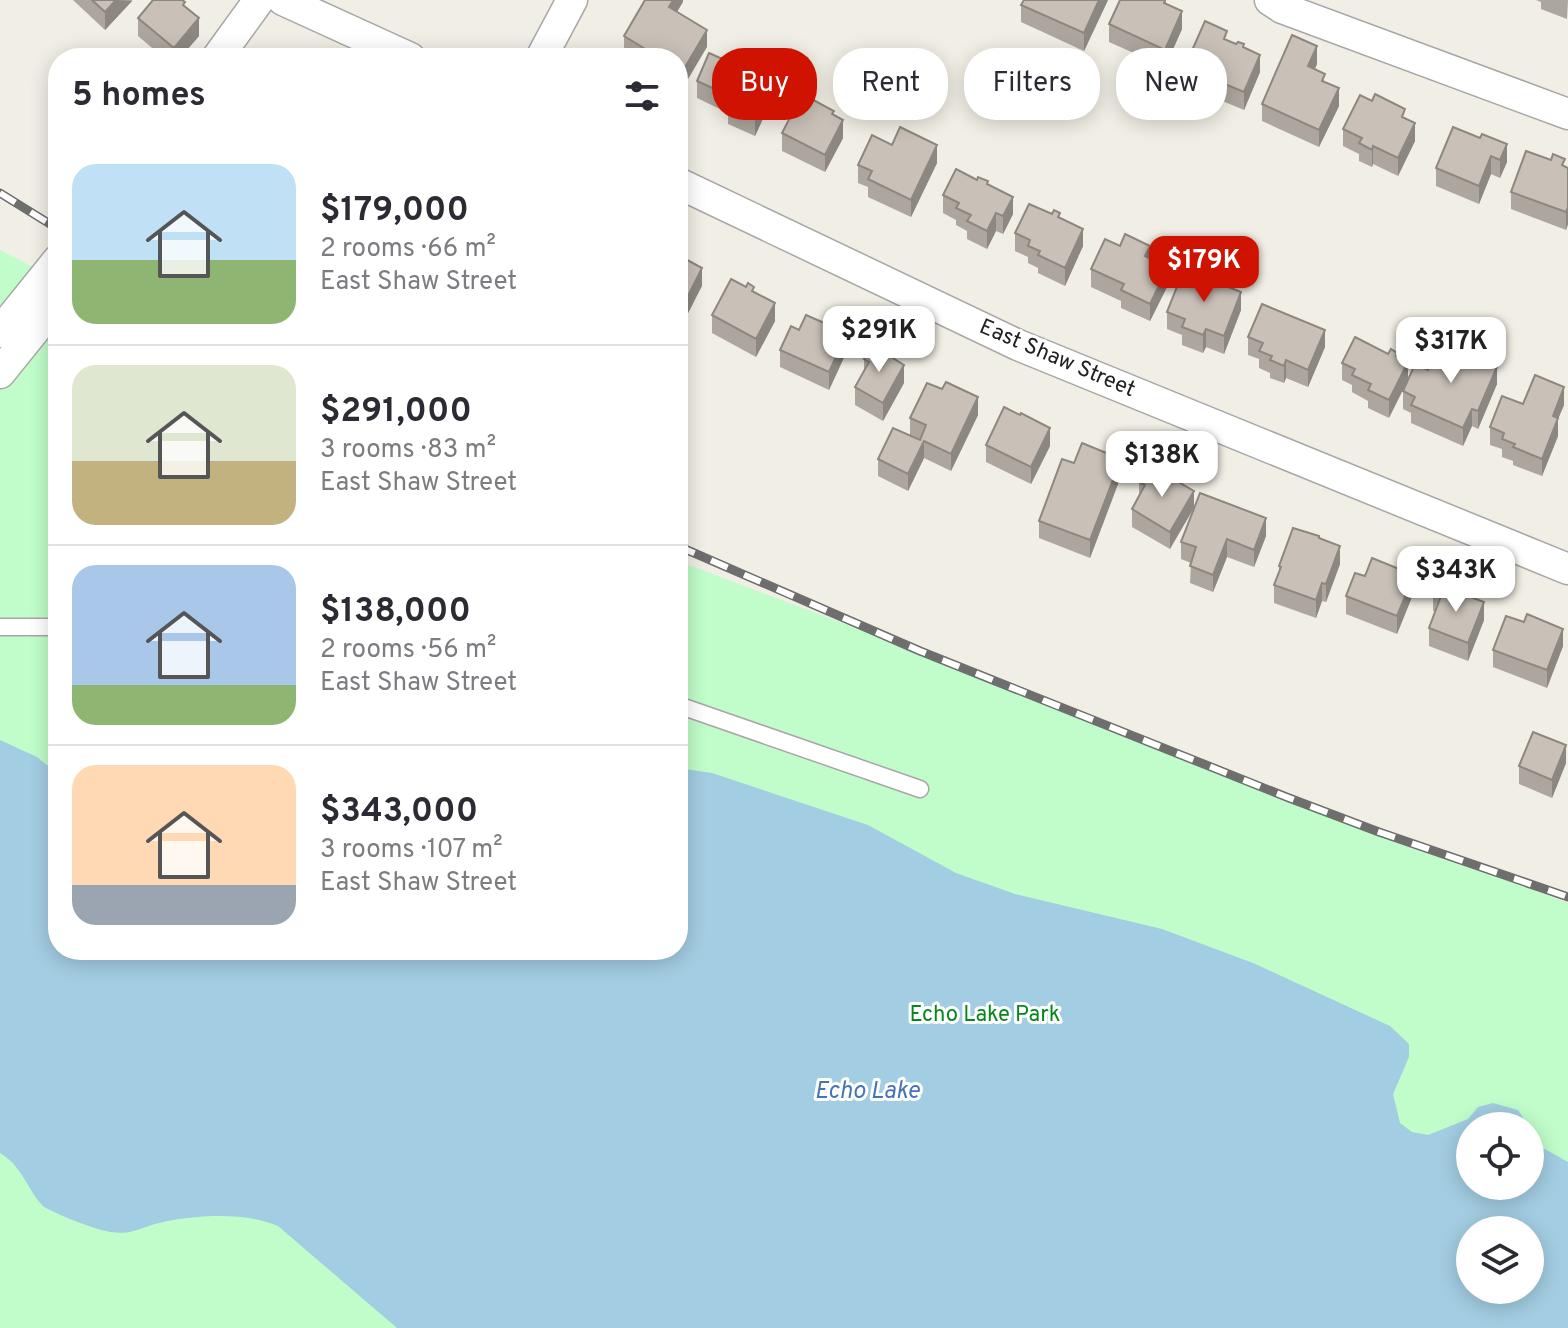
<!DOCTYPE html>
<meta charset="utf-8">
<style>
body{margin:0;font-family:Overpass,sans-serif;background:#f7f7f7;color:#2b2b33;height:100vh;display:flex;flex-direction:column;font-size:30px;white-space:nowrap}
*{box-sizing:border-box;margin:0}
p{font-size:26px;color:#7c7c81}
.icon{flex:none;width:44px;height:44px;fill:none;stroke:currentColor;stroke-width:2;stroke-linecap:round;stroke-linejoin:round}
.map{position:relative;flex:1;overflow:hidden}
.drawer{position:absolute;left:48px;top:48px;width:640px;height:912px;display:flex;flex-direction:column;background:#fff;border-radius:32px;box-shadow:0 4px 20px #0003}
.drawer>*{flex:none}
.hud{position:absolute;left:712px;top:48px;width:736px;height:72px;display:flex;gap:16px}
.tools{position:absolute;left:1456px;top:1112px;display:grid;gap:16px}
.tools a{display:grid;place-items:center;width:88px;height:88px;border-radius:50%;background:#fff;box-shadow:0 4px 20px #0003;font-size:40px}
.price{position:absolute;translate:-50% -68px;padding:0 18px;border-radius:16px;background:#fff;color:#222;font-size:26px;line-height:52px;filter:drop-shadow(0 2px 4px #0008)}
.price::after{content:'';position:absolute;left:50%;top:48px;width:24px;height:18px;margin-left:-12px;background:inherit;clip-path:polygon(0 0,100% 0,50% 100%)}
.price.active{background:#cf1300;color:#fff}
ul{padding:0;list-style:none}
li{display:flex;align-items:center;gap:24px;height:200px;padding:0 24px}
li+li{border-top:2px solid #e1e1e2}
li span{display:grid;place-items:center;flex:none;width:224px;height:160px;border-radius:24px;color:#555}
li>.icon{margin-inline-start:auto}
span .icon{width:96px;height:96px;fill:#fffc;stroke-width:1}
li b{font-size:34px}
h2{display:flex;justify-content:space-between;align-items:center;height:96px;padding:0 24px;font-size:34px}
.tag{padding:0 28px;border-radius:32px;background:#fff;box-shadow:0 4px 20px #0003;font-size:28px;line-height:72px}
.tag.active{background:#cf1300;color:#fff}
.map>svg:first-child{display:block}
.park{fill:#c0fdca;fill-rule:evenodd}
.water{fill:#a3cde2;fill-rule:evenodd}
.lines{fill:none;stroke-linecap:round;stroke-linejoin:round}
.service-casing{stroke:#a7a7a7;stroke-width:19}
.minor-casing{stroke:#a7a7a7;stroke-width:33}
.service{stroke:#fff;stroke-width:16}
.minor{stroke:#fff;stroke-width:30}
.rail-casing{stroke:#6e6e6e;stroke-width:9}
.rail{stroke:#fff;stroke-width:6;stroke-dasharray:18;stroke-linecap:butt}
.wall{fill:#ada69e}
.shaded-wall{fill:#8d8781}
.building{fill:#c9c1b8;stroke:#8d8781;stroke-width:2}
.labels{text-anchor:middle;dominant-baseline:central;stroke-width:6;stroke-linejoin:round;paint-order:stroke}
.street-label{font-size:22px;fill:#202020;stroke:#fff}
.park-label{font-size:22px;fill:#04881b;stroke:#fff}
.water-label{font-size:24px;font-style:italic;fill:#4473b7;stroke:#fff}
</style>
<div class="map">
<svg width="1568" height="1328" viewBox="0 0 1568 1328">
<rect width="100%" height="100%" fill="#f1eee5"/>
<path class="park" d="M0 250 58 280V950H678V561L983 676 1289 798 1568 903V1328H0ZM1470 1126H1530V1186H1470ZM1470 1230H1530V1290H1470Z"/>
<path class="water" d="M0 740 37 757 58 774V950H678V768L712 773 868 825 956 873 1015 894 1162 929 1253 963 1390 1026 1409 1044V1057L1393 1094 1400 1123 1412 1132 1428 1135 1468 1119 1478 1107 1493 1103 1518 1110 1529 1126H1470V1186H1530V1128L1543 1148 1568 1162V1328H397L278 1226C245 1212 197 1215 163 1222 133 1229 131 1238 98 1229 87 1226 48 1211 42 1205 26 1187 22 1166 0 1153ZM1470 1230H1530V1290H1470Z"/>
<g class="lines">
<g class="service-casing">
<g id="service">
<path d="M0 627H58"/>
<path d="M678 705 920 789"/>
</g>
</g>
<g class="minor-casing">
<g id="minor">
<path d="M283 0 410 58"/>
<path d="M1270 0 1282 8 1568 114"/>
<path d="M217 58 259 0"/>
<path d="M541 58 572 0"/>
<path d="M678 183 1018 345 1568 569"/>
<path d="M0 332 58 260"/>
<path d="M0 373 58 301"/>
</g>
</g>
<use href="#service" class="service"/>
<use href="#minor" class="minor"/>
<g class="rail-casing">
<g id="rail">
<path d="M0 193 58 229"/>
<path d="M678 546 920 651 1289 798 1379 832 1568 897"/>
</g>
</g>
<use href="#rail" class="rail"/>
</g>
<g class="wall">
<path d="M73 0H132V1L105 30Z"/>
<path d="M683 0 677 12 707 47 678 58H631L624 54V36Z"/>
<path d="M1024 0H1108L1084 51 1021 22V5Z"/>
<path d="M1166 0V4L1182 29 1165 67 1109 42V24Z"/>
<path d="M1536 0H1568L1567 19 1541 9V2Z"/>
<path d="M185 7 199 36 180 58H164L138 36V18Z"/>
<path d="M1227 40 1244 47 1260 72 1244 110 1208 95 1206 101 1182 91V73Z"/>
<path d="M1317 64 1315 69 1325 82 1339 106 1319 147 1262 121V104Z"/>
<path d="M748 71 772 99 755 136 728 124V113L697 98V81Z"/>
<path d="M834 115 843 138 825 172 782 151V133Z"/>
<path d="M1405 119 1415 141 1398 176 1373 164 1372 167 1359 161V154L1343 146V129Z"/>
<path d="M1453 127 1507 162 1500 178 1491 174 1479 204 1436 186V168Z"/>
<path d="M892 145 937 163 911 217 868 197V187L858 183V165Z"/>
<path d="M1565 166 1568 168V224L1566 230 1511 209V192Z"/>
<path d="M988 184 1013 214 1003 234 996 231 987 249 967 239V231L956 225V220L943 213V195Z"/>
<path d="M1060 218 1083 246 1065 286 1038 273V268L1028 263V257L1015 251V233Z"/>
<path d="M1091 269 1168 285 1150 321 1121 308V301L1091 287Z"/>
<path d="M754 292 775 321 756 357 712 333V315Z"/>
<path d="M1241 310 1224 354 1206 347 1203 353 1182 345V335L1167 329V312Z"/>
<path d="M1248 337 1325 347 1308 387 1286 378 1284 383 1270 378V373L1259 368V359L1248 355Z"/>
<path d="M1391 349 1389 418 1368 408V401L1352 392V385L1342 380V363L1388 354Z"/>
<path d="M780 350 847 351 829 390 780 367Z"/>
<path d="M864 359 904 383 883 421 855 405V387L864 371Z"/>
<path d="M1428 370 1497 384 1478 429 1472 426 1463 446 1411 423V413L1403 409V391Z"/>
<path d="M1523 404 1564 405 1558 419V436L1542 476 1513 465V461L1502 457V449L1490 445V427Z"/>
<path d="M978 415 951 471 924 458 908 491 878 476V459L910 436V418Z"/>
<path d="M986 445 1050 446 1031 484 986 462Z"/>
<path d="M1074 463 1121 476 1090 558 1039 538V521Z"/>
<path d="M1139 482 1194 491 1170 549 1132 527V509L1139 497Z"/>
<path d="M1266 536 1254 567 1227 557 1213 592 1190 583 1191 563 1181 559V542Z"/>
<path d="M1319 539 1340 564 1326 602 1322 601 1316 618 1274 603V585L1279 573V566Z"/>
<path d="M1437 584 1484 620 1468 661 1429 646V628L1435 612 1433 611V593Z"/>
<path d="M1414 592 1397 634 1346 614V596Z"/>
<path d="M1563 646 1547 688 1493 667V650Z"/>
<path d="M1566 763 1552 798 1519 784V766Z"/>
</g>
<g class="shaded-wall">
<path d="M116 0 132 1 105 30V12Z"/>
<path d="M673 0H683V2L669 25V7Z"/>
<path d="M1099 0H1108L1084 51V33Z"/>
<path d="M1182 11V29L1165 67V50Z"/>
<path d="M199 18V36L180 58H174V48Z"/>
<path d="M707 30V47L678 96V79Z"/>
<path d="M1317 46V64L1308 84V66Z"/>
<path d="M1260 55V72L1244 110V92Z"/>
<path d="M1208 77V95L1206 101V83Z"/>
<path d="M772 81V99L755 136V118Z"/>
<path d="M1339 88V106L1319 147V130Z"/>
<path d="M843 120V138L825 172V155Z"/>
<path d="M1415 123V141L1398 176V158Z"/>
<path d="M1507 144V162L1500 178V160Z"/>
<path d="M937 145V163L911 217V200Z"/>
<path d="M1373 146V164L1372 167V150Z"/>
<path d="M1491 156V174L1479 204V186Z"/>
<path d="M1013 197V214L1003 234V216Z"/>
<path d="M1568 207V224L1566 230V212Z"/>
<path d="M996 213V231L987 249V231Z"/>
<path d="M1083 229V246L1065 286V268Z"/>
<path d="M1150 246V264L1145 256Z"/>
<path d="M1168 267V285L1150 321V304Z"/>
<path d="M702 268V286L678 333V316Z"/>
<path d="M1241 292V310L1224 354V336Z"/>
<path d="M775 303V321L756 357V339Z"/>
<path d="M1206 329V347L1203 353V335Z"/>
<path d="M1325 330V347L1308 387V370Z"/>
<path d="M847 333V351L829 390V372Z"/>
<path d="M1286 360V378L1284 383V366Z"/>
<path d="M1408 362V380L1389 418V400Z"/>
<path d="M904 365V383L883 421V403Z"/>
<path d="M1497 367V384L1478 429V411Z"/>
<path d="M1564 387V405L1558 419V436L1542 476V459L1553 416Z"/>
<path d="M978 397V415L951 471V454Z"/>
<path d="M1472 409V426L1463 446V428Z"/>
<path d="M1050 428V446L1031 484V467Z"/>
<path d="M924 441V458L908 491V474Z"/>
<path d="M1121 459V476L1090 558V540Z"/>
<path d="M1194 491V508L1170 549V532Z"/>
<path d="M1266 518V536L1254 567V550Z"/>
<path d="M1227 539V557L1213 592V575Z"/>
<path d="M1340 546V564L1326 602V584Z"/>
<path d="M1414 575V592L1397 634V616Z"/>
<path d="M1322 583V601L1316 618V600Z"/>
<path d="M1484 602V620L1468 661V643Z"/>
<path d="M1563 629V646L1547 688V670Z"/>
<path d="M1566 745V763L1552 798V780Z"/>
</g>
<g class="building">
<path d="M92 0H116L105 12Z"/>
<path d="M153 0H182L185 2 183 5 199 18 174 48 138 18Z"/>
<path d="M645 0H673L669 7 707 30 678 79V58H653L655 55 624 36Z"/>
<path d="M1024 0H1099L1084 33 1021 5Z"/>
<path d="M1120 0H1165L1164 3 1182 11 1165 50 1109 24Z"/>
<path d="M1205 21 1227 31 1224 39 1236 44 1238 42 1244 44 1243 47 1260 55 1244 92 1208 77 1206 83 1182 73Z"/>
<path d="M1292 35 1317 46 1308 66 1325 74 1322 81 1339 88 1319 130 1262 104Z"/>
<path d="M709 53 738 66 740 63 748 67 747 70 772 81 755 118 728 106 732 97 697 81Z"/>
<path d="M802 94 834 111 832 114 843 120 825 155 782 133Z"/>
<path d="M1375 94 1405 109 1402 117 1415 123 1398 158 1373 146 1372 150 1359 143 1362 138 1343 129 1360 95 1372 101Z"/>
<path d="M900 127 937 145 911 200 868 179 872 171 858 165 872 135 892 145Z"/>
<path d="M1453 127 1480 138 1482 134 1507 144 1500 160 1491 156 1479 186 1436 168Z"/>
<path d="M1526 151 1551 160 1553 154 1565 159 1562 165 1568 168V207L1566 212 1511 192Z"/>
<path d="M956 169 977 180 978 177 988 181 987 184 1013 197 1003 216 996 213 987 231 967 221 971 215 956 208 959 203 943 195Z"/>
<path d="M1029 204 1052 214 1054 210 1060 213 1058 217 1083 229 1065 268 1038 255 1040 251 1028 246 1030 240 1015 233Z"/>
<path d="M1125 234 1150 246 1145 256 1168 267 1150 304 1121 290 1124 284 1091 269 1105 239 1120 246Z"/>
<path d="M678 255 702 268 678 316Z"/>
<path d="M1184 269 1241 292 1224 336 1206 329 1203 335 1182 327 1185 319 1167 312Z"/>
<path d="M731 279 746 287 748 283 754 287 752 291 775 303 756 339 712 315Z"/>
<path d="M1262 304 1325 330 1308 370 1286 360 1284 366 1270 360 1272 356 1259 351 1263 343 1248 337Z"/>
<path d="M806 315 847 333 829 372 780 350 791 326 799 330Z"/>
<path d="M1355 337 1388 354 1391 349 1397 353 1396 356 1408 362 1389 400 1368 390 1371 384 1352 375 1355 369 1342 363Z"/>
<path d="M1441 342 1497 367 1478 411 1472 409 1463 428 1411 405 1415 397 1403 391 1415 364 1428 370Z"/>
<path d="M872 345 904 365 883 403 855 387 869 362 864 359Z"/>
<path d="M1535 375 1564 387 1553 416 1558 418 1542 459 1513 447 1515 444 1502 439 1504 433 1490 427 1502 396 1523 404Z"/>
<path d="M946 382 978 397 951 454 924 441 908 474 878 459 893 428 920 440 926 425 910 418 927 383 942 389Z"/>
<path d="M1004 407 1020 415 1021 413 1050 428 1031 467 986 445Z"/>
<path d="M1082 443 1121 459 1090 540 1039 521 1062 459 1074 463Z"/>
<path d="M1149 465 1194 491 1170 532 1132 509 1145 485 1139 482Z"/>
<path d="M1200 493 1266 518 1254 550 1227 539 1213 575 1190 566 1196 547 1181 542Z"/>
<path d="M1293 528 1319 536V538L1340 546 1326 584 1322 583 1316 600 1274 585 1281 567 1279 566Z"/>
<path d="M1372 558 1414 575 1397 616 1346 596 1355 573 1365 576Z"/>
<path d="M1437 584 1484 602 1468 643 1429 628 1441 596 1433 593Z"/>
<path d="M1527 614 1563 629 1547 670 1493 650 1506 616 1524 622Z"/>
<path d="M1533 732 1566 745 1552 780 1519 766Z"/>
</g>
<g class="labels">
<g class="street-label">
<text transform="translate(1057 359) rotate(23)">East Shaw Street</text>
</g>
<g class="park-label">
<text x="985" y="1015">Echo Lake Park</text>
</g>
<g class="water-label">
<text x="867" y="1092">Echo Lake</text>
</g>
</g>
</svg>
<div class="tools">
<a><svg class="icon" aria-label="locate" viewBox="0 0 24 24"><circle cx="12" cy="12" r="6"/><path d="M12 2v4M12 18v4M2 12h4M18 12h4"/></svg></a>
<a><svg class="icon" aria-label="layers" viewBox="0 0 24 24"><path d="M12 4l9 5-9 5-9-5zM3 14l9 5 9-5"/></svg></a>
</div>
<b class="price active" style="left:1204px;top:304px">$179K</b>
<b class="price" style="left:879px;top:374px">$291K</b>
<b class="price" style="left:1451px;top:385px">$317K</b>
<b class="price" style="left:1162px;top:499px">$138K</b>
<b class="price" style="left:1456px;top:614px">$343K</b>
<div class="hud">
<a class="tag active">Buy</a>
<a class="tag">Rent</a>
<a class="tag">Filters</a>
<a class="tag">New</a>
</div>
<section class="drawer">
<h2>5 homes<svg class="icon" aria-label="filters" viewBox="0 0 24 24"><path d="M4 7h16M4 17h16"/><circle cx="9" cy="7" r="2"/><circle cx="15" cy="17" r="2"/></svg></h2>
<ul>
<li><span style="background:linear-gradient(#bfe0f5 60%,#8fb573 0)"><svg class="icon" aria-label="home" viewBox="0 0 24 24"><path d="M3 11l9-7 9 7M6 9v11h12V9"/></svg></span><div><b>$179,000</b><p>2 rooms · 66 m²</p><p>East Shaw Street</p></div></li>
<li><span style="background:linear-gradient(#dfe7d0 60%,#c2b280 0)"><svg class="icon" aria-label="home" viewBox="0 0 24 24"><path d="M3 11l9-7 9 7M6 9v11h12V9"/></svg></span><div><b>$291,000</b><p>3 rooms · 83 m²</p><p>East Shaw Street</p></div></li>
<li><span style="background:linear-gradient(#a9c7e8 75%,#8fb573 0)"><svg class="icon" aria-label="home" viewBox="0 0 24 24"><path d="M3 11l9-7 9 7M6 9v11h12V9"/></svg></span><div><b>$138,000</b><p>2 rooms · 56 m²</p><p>East Shaw Street</p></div></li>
<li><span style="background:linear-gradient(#ffd9b3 75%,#9aa5b1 0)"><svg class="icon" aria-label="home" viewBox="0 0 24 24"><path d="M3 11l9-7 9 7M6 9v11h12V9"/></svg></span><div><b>$343,000</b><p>3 rooms · 107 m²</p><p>East Shaw Street</p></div></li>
</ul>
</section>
</div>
